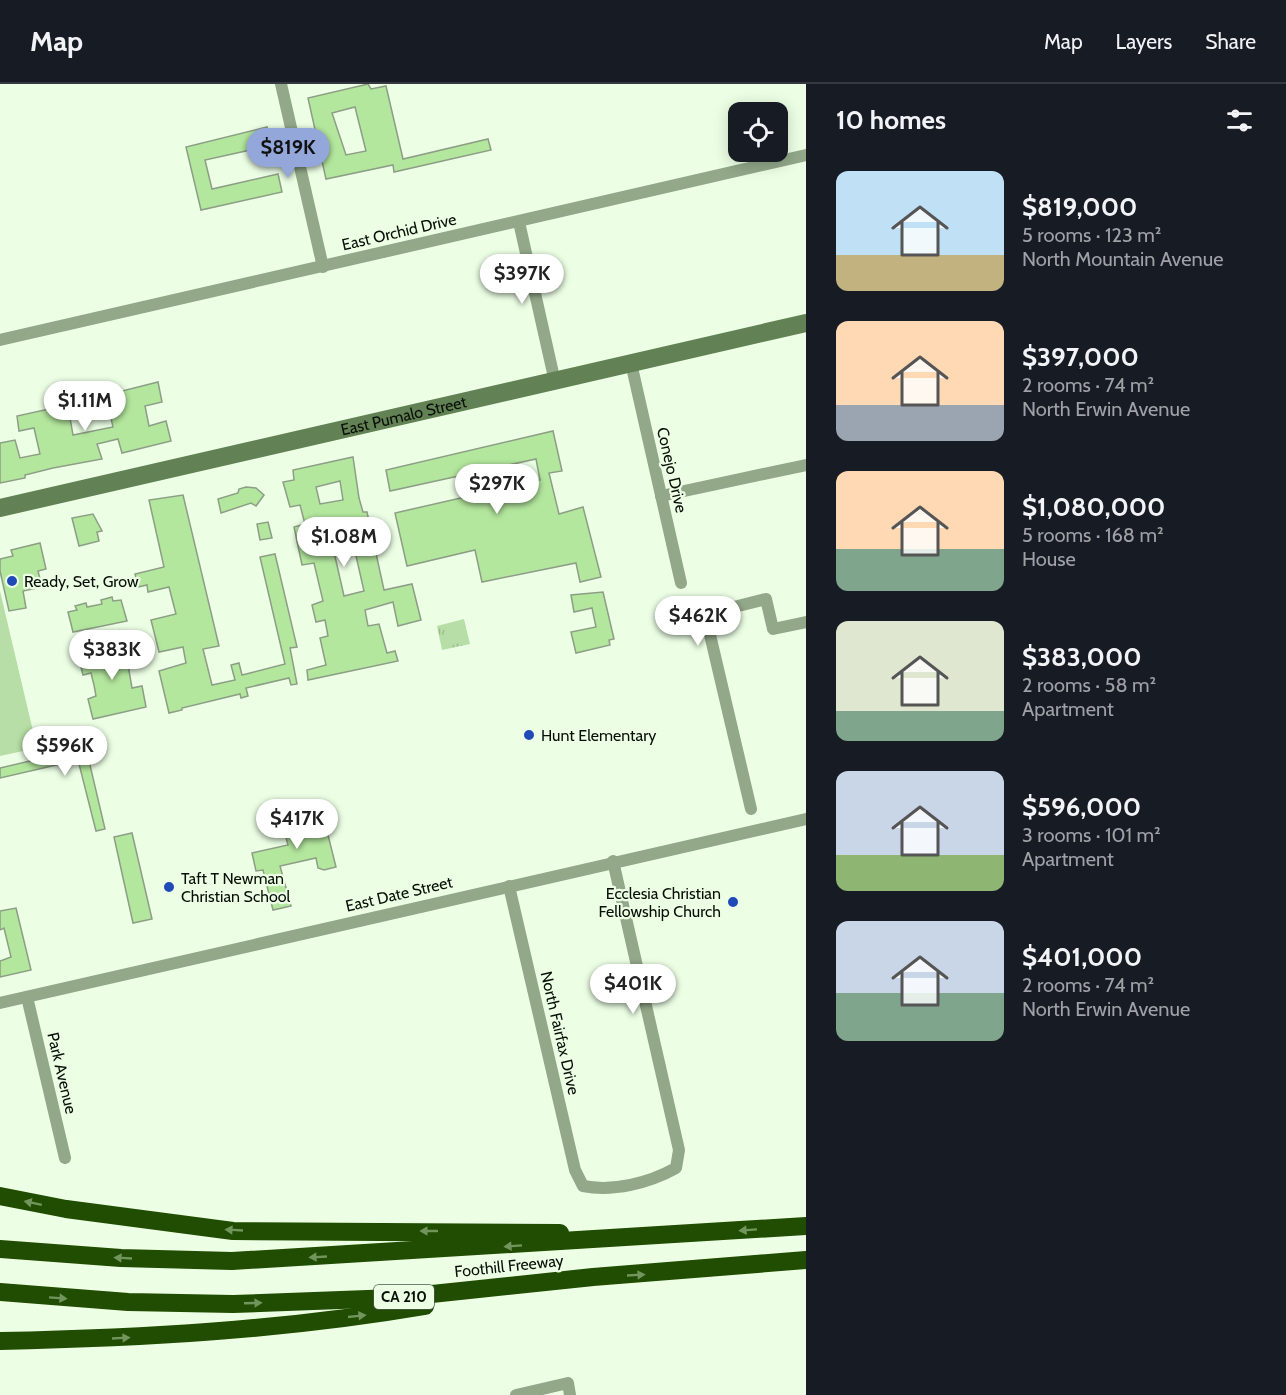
<!DOCTYPE html>
<meta charset="utf-8">
<style>
body{margin:0;font-family:Cabin,sans-serif;background:#242831;color:#f1f3f6;height:100vh;display:flex;flex-direction:column;font-size:22px;white-space:nowrap}
*{box-sizing:border-box;margin:0}
p{font-size:20px;color:#9ea1a6}
.icon{flex:none;width:33px;height:33px;fill:none;stroke:currentColor;stroke-width:2;stroke-linecap:round;stroke-linejoin:round}
.map{position:relative;flex:1;overflow:hidden}
.sheet{display:flex;flex-direction:column;background:#171b24;width:480px}
.sheet>*{flex:none}
.buttons{position:absolute;left:728px;top:18px;display:grid;gap:12px}
.buttons a{display:grid;place-items:center;width:60px;height:60px;border-radius:12px;background:#171b24;box-shadow:0 3px 15px #0003;font-size:30px}
.price{position:absolute;translate:-50% -51px;padding:0 14px;border-radius:21px;background:#fff;color:#222;font-size:20px;line-height:39px;filter:drop-shadow(0 2px 3px #0008)}
.price::after{content:'';position:absolute;left:50%;top:36px;width:18px;height:14px;margin-left:-9px;background:inherit;clip-path:polygon(0 0,100% 0,50% 100%)}
.price.active{background:#93a7da;color:#111}
ul{padding:0;list-style:none}
li{display:flex;align-items:center;gap:18px;height:150px;padding:0 30px}
li span{display:grid;place-items:center;flex:none;width:168px;height:120px;border-radius:12px;color:#555}
li>.icon{margin-inline-start:auto}
span .icon{width:72px;height:72px;fill:#fffc;stroke-width:1}
li b{font-size:26px}
h2{display:flex;justify-content:space-between;align-items:center;height:72px;padding:0 30px;font-size:26px}
header{display:flex;align-items:center;gap:36px;box-sizing:border-box;height:84px;padding:0 30px;background:#171b24;border-bottom:2px solid #363941}
header strong{font-size:28px}
nav{display:flex;gap:33px;margin-inline-start:auto;font-size:21px}
main{display:flex;flex:1;min-height:0}
.map>svg:first-child{display:block}
.grass{fill:#b7dea6}
.park{fill:url(#park-tufts)}
.building{fill:#b4e79e;stroke:#8d9e86;stroke-width:1.5;fill-rule:evenodd}
.lines{fill:none;stroke-linecap:round;stroke-linejoin:round}
.street{stroke:#92a889;stroke-width:12}
.secondary{stroke:#628154;stroke-width:18}
.highway{stroke:#214d02;stroke-width:18}
.oneway{fill:#72945d}
.poi-dot{fill:#204ab8;stroke:#ecffe5;stroke-width:2}
.labels{text-anchor:middle;dominant-baseline:central;stroke-width:4.5;stroke-linejoin:round;paint-order:stroke}
.shield{fill:#ecffe5;stroke:#4d574a;stroke-width:1.5}
.shield-label{font-size:15px;font-weight:bold;fill:#090f07}
.street-label{font-size:16px;fill:#090f07;stroke:#ecffe5}
.poi-label{font-size:16px;fill:#090f07;stroke:#ecffe5;text-anchor:start}
</style>
<header>
<strong>Map</strong>
<nav><a>Map</a><a>Layers</a><a>Share</a></nav>
</header>
<main>
<div class="map">
<svg width="806" height="1311" viewBox="0 0 806 1311">
<defs>
<pattern id="park-tufts" width="24" height="20" patternUnits="userSpaceOnUse" patternTransform="scale(1.5)"><rect width="24" height="20" fill="#b7dea6"/><path d="M3 7l-1-3M5 7V3M7 7l1-3M15 17l-1-3M17 17v-4M19 17l1-3" fill="none" stroke="#9cbd8d"/></pattern>
</defs>
<rect width="100%" height="100%" fill="#ecffe5"/>
<path class="grass" d="M0 507 37 664 0 672Z"/>
<path class="park" d="M464 535 470 560 442 566 437 542Z"/>
<g class="building">
<path d="M368 0 371 5 386 2 403 75 488 55 491 66 394 88 393 81 326 95 308 14ZM355 23 366 67 346 71 332 29Z"/>
<path d="M267 43 271 59 268 60 269 65 255 67V65L205 76 212 105 278 90 282 108 201 126 186 63Z"/>
<path d="M158 298 162 318 145 322 149 342 166 337 171 357 122 369 118 355 97 360 102 375 53 384 25 391V394L0 399V359L15 356 20 374 40 370 34 344 19 347 17 332 122 309V307ZM109 326 113 343 73 351 70 334Z"/>
<path d="M553 347 562 387 549 389 559 430 583 423 601 493 580 498 576 479 482 498 475 466 407 482 395 429 540 396 536 375 390 407 386 386Z"/>
<path d="M353 373 359 414 363 428H367L384 506 412 500 421 536 398 542 393 518 365 526 368 542 379 540 387 569 395 567 398 577 308 596 307 586 326 581 320 554 328 552 325 536 316 538 312 521 323 517 314 479 302 481 294 443 305 440 300 421 290 423 283 398 294 396 293 386ZM340 397 343 416 320 420 316 403ZM354 463 364 507 344 512 334 468Z"/>
<path d="M246 403 256 404 264 411 256 422 251 419 221 429 218 415 238 409 239 405Z"/>
<path d="M183 411 219 562 203 565 212 601 235 596 231 581 239 579 242 591 285 580 260 473 275 470 297 563 290 564 297 600 291 601 289 594 246 604 248 612 241 614 240 610 182 624V626L169 629 159 587 186 579 183 563 159 568 151 536 176 530 169 503 148 508 147 501 138 503 135 490 164 483 149 416Z"/>
<path d="M93 430 102 447 97 448 99 457 79 462 72 434Z"/>
<path d="M268 438 272 454 260 456 257 440Z"/>
<path d="M40 459 46 485 38 487 42 503 23 507 26 524 9 527 0 487V475L13 472 11 466Z"/>
<path d="M603 508 614 555 609 556 610 561 576 569 571 548 596 543 592 524 574 528 571 511Z"/>
<path d="M112 513 113 517 121 516 127 537 73 548 68 528 77 526 75 522 86 519 87 523 102 520 101 516Z"/>
<path d="M131 558 135 579 128 581 132 604 142 602 146 623 93 635 88 615 96 612 94 601 91 589 83 591 78 571Z"/>
<path d="M86 664 105 745 96 747 78 676 0 694V684Z"/>
<path d="M330 720 334 737 325 739 336 783 324 786 318 784 316 774 280 782 291 822 273 826 263 786 256 787 252 769 288 761 280 731Z"/>
<path d="M132 749 152 835 133 839 114 753Z"/>
<path d="M16 824 31 886 0 893V877L11 873 4 844 0 846V827Z"/>
</g>
<g class="lines">
<g class="street">
<path d="M281 0 323 183"/>
<path d="M519 138 555 298"/>
<path d="M0 256 806 71"/>
<path d="M631 279 681 499"/>
<path d="M661 412 806 381"/>
<path d="M751 725 707 538 714 528 766 515 773 545 806 538"/>
<path d="M509 802 575 1086 583 1102C613 1108 649 1099 676 1084L679 1066 613 777"/>
<path d="M27 913 65 1074"/>
<path d="M0 919 806 735"/>
<path d="M516 1311 568 1299 570 1311"/>
</g>
<path class="secondary" id="s1" d="M0 424 806 239"/>
<g class="highway">
<path d="M0 1112 66 1125 233 1147 560 1149"/>
<path d="M0 1165 121 1174 232 1177 806 1142"/>
<path d="M0 1208 128 1218 233 1220 394 1214 593 1193 806 1176"/>
<path d="M0 1257C142 1254 285 1246 425 1222"/>
</g>
</g>
<defs><path id="oneway-solid" d="M-6-.8H1V-3.2L6.5 0L1 3.2V.8H-6Z" transform="scale(1.5)"/></defs>
<g class="oneway">
<use href="#oneway-solid" transform="translate(33 1119) rotate(-168)"/>
<use href="#oneway-solid" transform="translate(234 1146) rotate(-177)"/>
<use href="#oneway-solid" transform="translate(748 1146) rotate(176)"/>
<use href="#oneway-solid" transform="translate(429 1147) rotate(180)"/>
<use href="#oneway-solid" transform="translate(513 1162) rotate(176)"/>
<use href="#oneway-solid" transform="translate(318 1173) rotate(177)"/>
<use href="#oneway-solid" transform="translate(123 1174) rotate(-177)"/>
<use href="#oneway-solid" transform="translate(636 1191) rotate(-3)"/>
<use href="#oneway-solid" transform="translate(58 1214) rotate(4)"/>
<use href="#oneway-solid" transform="translate(253 1219) rotate(-2)"/>
<use href="#oneway-solid" transform="translate(357 1232) rotate(-6)"/>
<use href="#oneway-solid" transform="translate(121 1254) rotate(-3)"/>
</g>
<g class="poi-dot">
<circle cx="12" cy="497" r="6"/>
<circle cx="529" cy="651" r="6"/>
<circle cx="169" cy="803" r="6"/>
<circle cx="733" cy="818" r="6"/>
</g>
<g class="labels">
<rect class="shield" x="374" y="1201" width="60" height="24" rx="4.5"/>
<g class="shield-label">
<text x="404" y="1213">CA 210</text>
</g>
<g class="street-label">
<text transform="translate(399 148) rotate(-13)">East Orchid Drive</text>
<text stroke="none"><textPath href="#s1" startOffset="414">East Pumalo Street</textPath></text>
<text transform="translate(672 386) rotate(77)">Conejo Drive</text>
<text transform="translate(399 810) rotate(-13)">East Date Street</text>
<text transform="translate(560 949) rotate(77)">North Fairfax Drive</text>
<text transform="translate(62 989) rotate(77)">Park Avenue</text>
<text transform="translate(509 1182) rotate(-6)">Foothill Freeway</text>
</g>
<g class="poi-label">
<text x="24" y="497">Ready, Set, Grow</text>
<text x="541" y="651">Hunt Elementary</text>
<text x="181" y="794">Taft T Newman<tspan x="181" dy="18">Christian School</tspan></text>
<text x="721" y="809" text-anchor="end">Ecclesia Christian<tspan x="721" dy="18">Fellowship Church</tspan></text>
</g>
</g>
</svg>
<div class="buttons">
<a><svg class="icon" aria-label="locate" viewBox="0 0 24 24"><circle cx="12" cy="12" r="6"/><path d="M12 2v4M12 18v4M2 12h4M18 12h4"/></svg></a>
</div>
<b class="price active" style="left:288px;top:95px">$819K</b>
<b class="price" style="left:522px;top:221px">$397K</b>
<b class="price" style="left:85px;top:348px">$1.11M</b>
<b class="price" style="left:497px;top:431px">$297K</b>
<b class="price" style="left:344px;top:484px">$1.08M</b>
<b class="price" style="left:698px;top:563px">$462K</b>
<b class="price" style="left:112px;top:597px">$383K</b>
<b class="price" style="left:65px;top:693px">$596K</b>
<b class="price" style="left:297px;top:766px">$417K</b>
<b class="price" style="left:633px;top:931px">$401K</b>
</div>
<section class="sheet">
<h2>10 homes<svg class="icon" aria-label="filters" viewBox="0 0 24 24"><path d="M4 7h16M4 17h16"/><circle cx="9" cy="7" r="2"/><circle cx="15" cy="17" r="2"/></svg></h2>
<ul>
<li><span style="background:linear-gradient(#bfe0f5 70%,#c2b280 0)"><svg class="icon" aria-label="home" viewBox="0 0 24 24"><path d="M3 11l9-7 9 7M6 9v11h12V9"/></svg></span><div><b>$819,000</b><p>5 rooms · 123 m²</p><p>North Mountain Avenue</p></div></li>
<li><span style="background:linear-gradient(#ffd9b3 70%,#9aa5b1 0)"><svg class="icon" aria-label="home" viewBox="0 0 24 24"><path d="M3 11l9-7 9 7M6 9v11h12V9"/></svg></span><div><b>$397,000</b><p>2 rooms · 74 m²</p><p>North Erwin Avenue</p></div></li>
<li><span style="background:linear-gradient(#ffd9b3 65%,#7fa58c 0)"><svg class="icon" aria-label="home" viewBox="0 0 24 24"><path d="M3 11l9-7 9 7M6 9v11h12V9"/></svg></span><div><b>$1,080,000</b><p>5 rooms · 168 m²</p><p>House</p></div></li>
<li><span style="background:linear-gradient(#dfe7d0 75%,#7fa58c 0)"><svg class="icon" aria-label="home" viewBox="0 0 24 24"><path d="M3 11l9-7 9 7M6 9v11h12V9"/></svg></span><div><b>$383,000</b><p>2 rooms · 58 m²</p><p>Apartment</p></div></li>
<li><span style="background:linear-gradient(#c9d6e8 70%,#8fb573 0)"><svg class="icon" aria-label="home" viewBox="0 0 24 24"><path d="M3 11l9-7 9 7M6 9v11h12V9"/></svg></span><div><b>$596,000</b><p>3 rooms · 101 m²</p><p>Apartment</p></div></li>
<li><span style="background:linear-gradient(#c9d6e8 60%,#7fa58c 0)"><svg class="icon" aria-label="home" viewBox="0 0 24 24"><path d="M3 11l9-7 9 7M6 9v11h12V9"/></svg></span><div><b>$401,000</b><p>2 rooms · 74 m²</p><p>North Erwin Avenue</p></div></li>
</ul>
</section>
</main>
